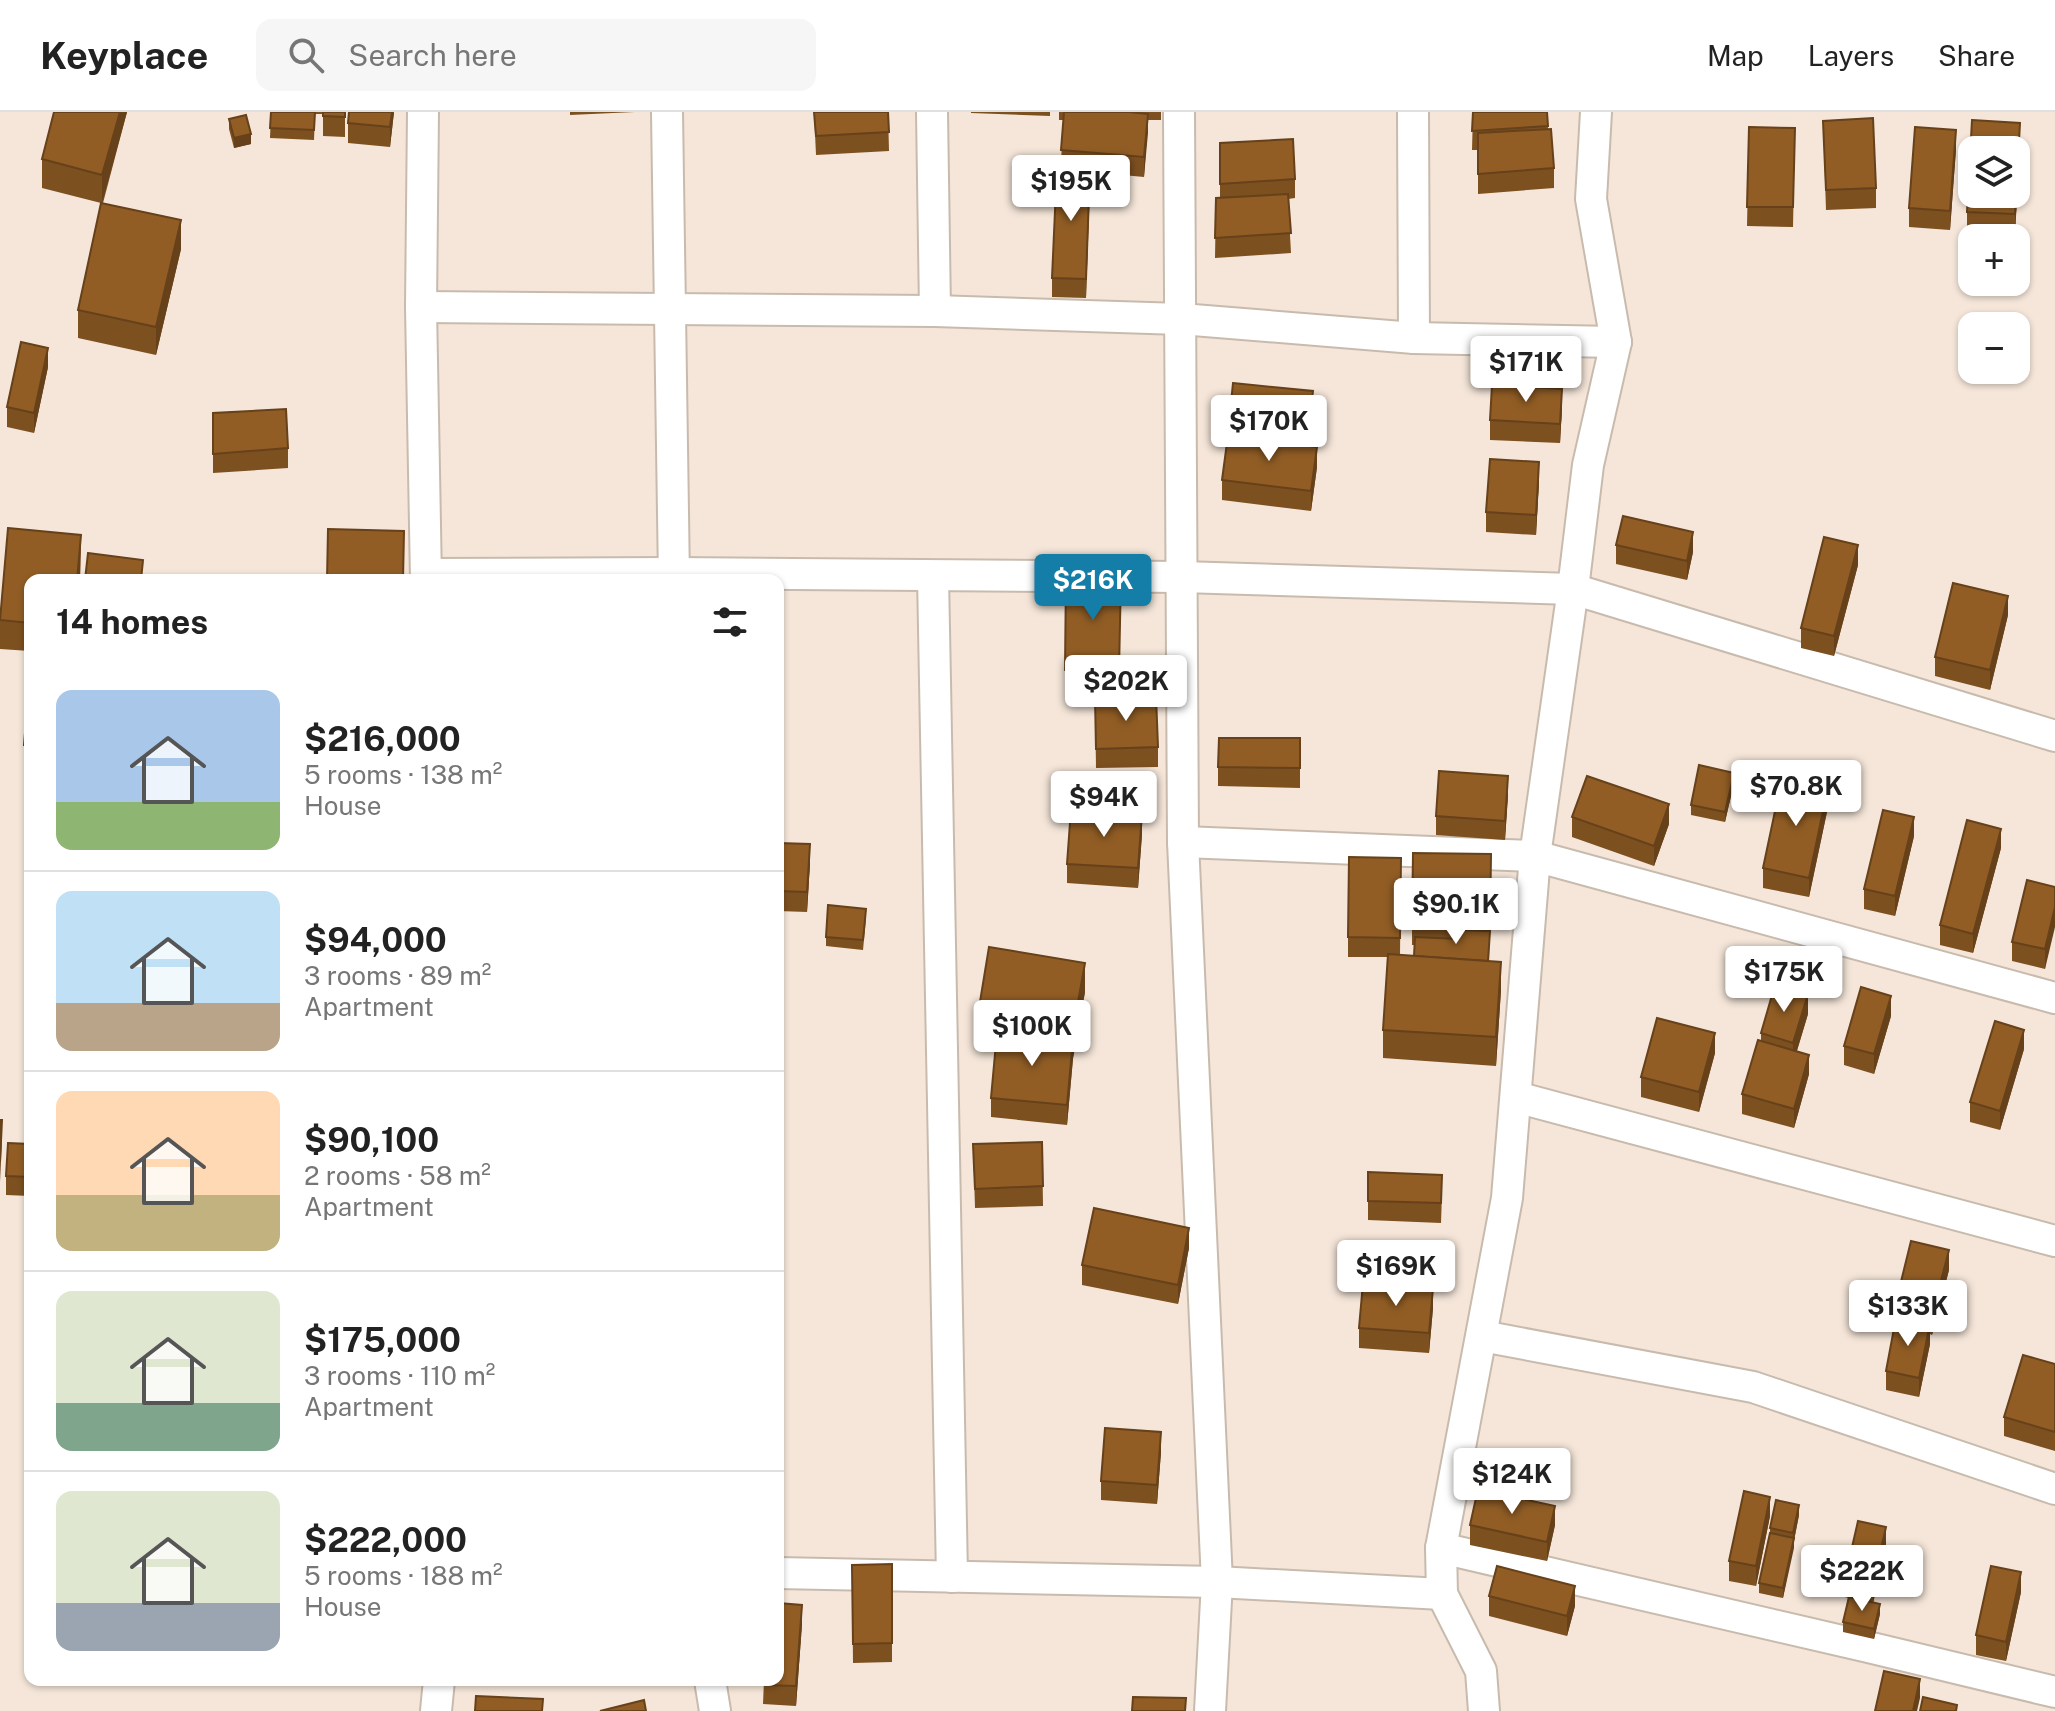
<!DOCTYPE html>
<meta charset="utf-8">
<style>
body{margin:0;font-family:"Public Sans",sans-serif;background:#f6f6f6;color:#222;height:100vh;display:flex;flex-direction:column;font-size:30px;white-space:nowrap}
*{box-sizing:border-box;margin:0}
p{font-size:26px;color:#767676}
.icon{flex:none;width:44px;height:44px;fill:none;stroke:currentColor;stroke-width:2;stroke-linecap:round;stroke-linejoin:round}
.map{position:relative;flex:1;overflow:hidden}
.sheet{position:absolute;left:24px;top:462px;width:760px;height:1112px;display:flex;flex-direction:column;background:#fff;border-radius:16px;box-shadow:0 2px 6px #0004}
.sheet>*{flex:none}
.controls{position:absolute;left:1958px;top:24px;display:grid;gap:16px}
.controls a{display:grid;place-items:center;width:72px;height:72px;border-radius:16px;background:#fff;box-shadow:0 2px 6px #0004;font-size:40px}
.price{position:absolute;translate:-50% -68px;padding:0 18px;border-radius:8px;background:#fff;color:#222;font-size:26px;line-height:52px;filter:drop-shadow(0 2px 4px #0008)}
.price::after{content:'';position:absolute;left:50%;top:48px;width:24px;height:18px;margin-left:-12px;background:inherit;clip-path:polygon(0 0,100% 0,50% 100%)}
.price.on{background:#157ea8;color:#fff}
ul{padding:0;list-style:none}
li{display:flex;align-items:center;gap:24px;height:200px;padding:0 32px}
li+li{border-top:2px solid #e0e0e0}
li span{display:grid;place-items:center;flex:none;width:224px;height:160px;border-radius:16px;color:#555}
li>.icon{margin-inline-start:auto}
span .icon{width:96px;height:96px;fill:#fffc;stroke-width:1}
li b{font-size:34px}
h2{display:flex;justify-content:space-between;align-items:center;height:96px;padding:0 32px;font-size:34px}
header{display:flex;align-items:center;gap:48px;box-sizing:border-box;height:112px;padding:0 40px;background:#fff;border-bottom:2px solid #e0e0e0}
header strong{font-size:38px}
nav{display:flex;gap:44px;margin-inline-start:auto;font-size:28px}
.search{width:560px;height:72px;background:#f6f6f6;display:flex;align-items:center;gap:20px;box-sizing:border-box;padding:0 28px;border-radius:16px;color:#767676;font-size:30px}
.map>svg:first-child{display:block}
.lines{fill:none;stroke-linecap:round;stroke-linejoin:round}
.street-casing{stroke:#c8bbae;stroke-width:34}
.street{stroke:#fff;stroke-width:30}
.wall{fill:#7d5020}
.shaded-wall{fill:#66411a}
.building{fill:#915d25;stroke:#66411a;stroke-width:2;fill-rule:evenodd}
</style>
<header>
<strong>Keyplace</strong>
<div class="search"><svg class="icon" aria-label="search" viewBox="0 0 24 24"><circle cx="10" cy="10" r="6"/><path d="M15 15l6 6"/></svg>Search here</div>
<nav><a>Map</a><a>Layers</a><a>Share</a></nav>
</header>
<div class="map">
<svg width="2055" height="1599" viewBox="0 0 2055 1599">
<rect width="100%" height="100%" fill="#f5e6d9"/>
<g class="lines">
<g class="street-casing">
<g id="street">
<path d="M423 0 421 195 426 468"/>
<path d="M667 0 674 468"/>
<path d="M932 0 935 199"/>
<path d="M1179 0 1183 730 1217 1470 1210 1599"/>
<path d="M1413 0 1414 226"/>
<path d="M421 195 935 199 1181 207 1414 226 1616 230"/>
<path d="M426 462 674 461 1182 465 1573 477 2055 624"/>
<path d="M933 464 952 1465"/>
<path d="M1183 730 1535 744 2055 886"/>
<path d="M1516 985 2055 1129"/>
<path d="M1482 1224 1753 1275 2055 1377"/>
<path d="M1441 1436 1868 1535 2055 1580"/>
<path d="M778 1461 1217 1470 1442 1482"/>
<path d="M710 1568 715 1599"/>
<path d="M436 1599 439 1568"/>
<path d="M1484 1599 1481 1559 1442 1482 1441 1436 1507 1086 1535 744 1573 477 1588 353 1616 230 1591 87 1596 0"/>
</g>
</g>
<use href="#street" class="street"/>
</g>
<g class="wall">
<path d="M54 0H127L103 91 181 137 156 243 78 226V198L101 91 42 76V47Z"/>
<path d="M271 0H345V25L323 24V2H315L314 28 270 26Z"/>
<path d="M394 0 390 35 348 31V11Z"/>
<path d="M570 0H635L570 3Z"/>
<path d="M814 0H888L889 39 816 43Z"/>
<path d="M971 0H1050V4L971 1Z"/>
<path d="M1059 0H1161V8H1148L1144 65 1090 60 1086 186 1052 185V166L1064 8H1059Z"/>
<path d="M1473 0H1547L1548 18 1554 56V76L1478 82V38H1472Z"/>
<path d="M229 7 251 32 234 36 229 17Z"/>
<path d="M1823 9 1876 76V96L1826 98Z"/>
<path d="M1749 15 1795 16 1793 115 1747 114Z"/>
<path d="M2020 30 2015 122 1967 119V100Z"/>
<path d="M1220 31 1295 67V86L1288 87 1291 141 1215 146 1216 86H1220Z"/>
<path d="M1956 37 1950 118 1909 115V96Z"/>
<path d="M48 255 34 321 7 315V295Z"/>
<path d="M1562 296 1560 331 1490 328V308Z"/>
<path d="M1313 298 1309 334 1317 355 1311 399 1222 388V368L1229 324V311Z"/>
<path d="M213 301 288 336V356L213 361Z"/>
<path d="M1539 370 1536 423 1486 420V400Z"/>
<path d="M8 416 81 423 80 468H30V539L0 537V508Z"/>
<path d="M1616 433 1693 440 1687 468 1616 452Z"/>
<path d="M1858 453 1834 544 1801 536V516Z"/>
<path d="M1066 462 1121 463 1119 578 1065 577Z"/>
<path d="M2008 503 1990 578 1935 564V545Z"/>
<path d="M30 560V653L24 652V633Z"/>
<path d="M1095 586 1158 635V655L1096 656Z"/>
<path d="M1300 626V676L1218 674V655Z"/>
<path d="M1734 671 1725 710 1691 703V693Z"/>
<path d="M1508 683 1505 728 1436 723V704Z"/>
<path d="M1828 695 1809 785 1763 776V756Z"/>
<path d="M1572 705 1669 712 1654 754 1572 725Z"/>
<path d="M1142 722 1138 776 1067 771V752Z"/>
<path d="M1914 724 1895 804 1864 797V777Z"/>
<path d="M778 731 810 751 807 800 778 799Z"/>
<path d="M2001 736 1973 841 1940 833V813Z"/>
<path d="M1491 742 1489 849 1501 878 1496 954 1383 946V918L1388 845H1348V825L1401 746 1400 843 1414 844 1415 833H1412V814Z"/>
<path d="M2055 775 2045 857 2012 849V830Z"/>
<path d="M866 806 863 838 826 834V825Z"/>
<path d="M1085 880 1073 947 1067 1013 991 1005V986L996 934 978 931V902Z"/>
<path d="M1808 902 1797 939 1809 962 1794 1016 1742 1002V982L1761 929V921Z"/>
<path d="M1891 904 1874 962 1844 953V934Z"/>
<path d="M2024 937 2000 1018 1970 1010V990Z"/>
<path d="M1715 941 1699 1000 1641 985V965Z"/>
<path d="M1042 1030 1043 1094 975 1096 973 1032Z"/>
<path d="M30 1032V1084L6 1083V1064Z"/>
<path d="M1368 1060 1442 1082 1441 1111 1368 1108Z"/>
<path d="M1189 1136 1178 1192 1082 1173V1153Z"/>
<path d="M1949 1158 1932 1223 1930 1222V1232L1919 1285 1886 1278V1259L1895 1213V1194Z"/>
<path d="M1433 1196 1429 1241 1359 1236V1216Z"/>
<path d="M2055 1252V1339L2004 1324V1305Z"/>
<path d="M1161 1340 1157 1392 1101 1388V1369Z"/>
<path d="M1799 1403 1783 1486 1759 1481V1471L1770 1421V1416Z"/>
<path d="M1770 1404 1756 1474 1729 1469V1449Z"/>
<path d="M1470 1413H1555L1547 1449 1470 1433Z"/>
<path d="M1886 1435 1873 1491 1880 1502 1874 1527 1843 1520V1510L1848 1486 1845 1485V1466Z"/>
<path d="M892 1452V1550L853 1551 852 1453Z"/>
<path d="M2021 1480 2006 1549 1976 1543V1523Z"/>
<path d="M1489 1484 1575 1494 1567 1524 1489 1504Z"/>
<path d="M802 1512 796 1594 763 1592 764 1568Z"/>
<path d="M481 1568H538V1573L481 1572Z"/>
</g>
<g class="shaded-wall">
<path d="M120 0H127L102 91V63Z"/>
<path d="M392 0H394L390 35V15Z"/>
<path d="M1148 2V21L1144 65V45Z"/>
<path d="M2020 11V30L2015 122V102Z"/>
<path d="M1956 18V37L1950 118V99Z"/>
<path d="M251 22V32L234 36V26Z"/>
<path d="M1090 55V75L1086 186V167Z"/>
<path d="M181 108V137L156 243V215Z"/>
<path d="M48 236V255L34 321V301Z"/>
<path d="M1562 277V296L1560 331V312Z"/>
<path d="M1313 279V298L1308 339V320Z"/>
<path d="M1317 335V355L1311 399V379Z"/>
<path d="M1539 350V370L1536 423V403Z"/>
<path d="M1693 420V440L1687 468V449Z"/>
<path d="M81 423 80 468H77Z"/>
<path d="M1858 433V453L1834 544V524Z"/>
<path d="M2008 484V503L1990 578V558Z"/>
<path d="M1734 661V671L1725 710V700Z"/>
<path d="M1508 664V683L1505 728V709Z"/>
<path d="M1828 675V695L1809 785V766Z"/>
<path d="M1669 692V712L1654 754V734Z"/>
<path d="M1142 702V722L1138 776V756Z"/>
<path d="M1914 705V724L1895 804V784Z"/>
<path d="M2001 717V736L1973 841V822Z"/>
<path d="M810 732V751L807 800V780Z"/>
<path d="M2055 795V815L2045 857V837Z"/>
<path d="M1501 850V878L1496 954V925Z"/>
<path d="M1085 851V880L1073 946 1067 1013V993L1073 918Z"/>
<path d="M1808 882V902L1793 951V931Z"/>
<path d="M1891 884V904L1874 962V942Z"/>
<path d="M2024 918V937L2000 1018V999Z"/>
<path d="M1715 921V941L1699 1000V980Z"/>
<path d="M1809 943V962L1794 1016V997Z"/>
<path d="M2 1008V1027L0 1070V1050Z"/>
<path d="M1189 1116V1136L1178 1192V1173Z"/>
<path d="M1949 1138V1158L1932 1223V1203Z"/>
<path d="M1433 1176V1196L1429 1241V1221Z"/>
<path d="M1930 1212V1232L1919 1285V1266Z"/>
<path d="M1161 1320V1340L1157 1392V1373Z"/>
<path d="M1770 1385V1404L1756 1474V1454Z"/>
<path d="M1799 1393V1403L1794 1428V1436L1783 1486V1476Z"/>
<path d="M1555 1394V1413L1547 1449V1430Z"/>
<path d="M1886 1415V1435L1873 1491V1472Z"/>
<path d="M2021 1460V1480L2006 1549V1530Z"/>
<path d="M1575 1474V1494L1567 1524V1504Z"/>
<path d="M1880 1492V1502L1874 1527V1517Z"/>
<path d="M802 1493V1512L796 1594V1574Z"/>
<path d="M1920 1567V1586L1917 1599H1913Z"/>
</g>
<g class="building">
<path d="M54 0H120L102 63 42 47Z"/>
<path d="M271 0H315L314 18 270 16Z"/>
<path d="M323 0H345V5L323 4Z"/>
<path d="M349 0H392L390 15 348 11Z"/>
<path d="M814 0H888L889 20 816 24Z"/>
<path d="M1064 0H1129L1148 2 1144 45 1061 38Z"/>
<path d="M1473 0H1547L1548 14 1472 19Z"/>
<path d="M246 3 251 22 234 26 229 7Z"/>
<path d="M1873 6 1876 76 1826 78 1823 9Z"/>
<path d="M1972 8 2020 11 2015 102 1967 100ZM1972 38H2016V82H1972Z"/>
<path d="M1749 15 1795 16 1793 95H1747Z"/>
<path d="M1915 15 1956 18 1950 99 1909 96Z"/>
<path d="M1551 17 1554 56 1478 62V21Z"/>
<path d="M1293 27 1295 67 1220 72V31Z"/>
<path d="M1057 54 1090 55 1086 167 1052 166Z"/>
<path d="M1288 82 1291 121 1215 126 1216 86Z"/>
<path d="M101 91 181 108 156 215 78 198Z"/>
<path d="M21 230 48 236 34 301 7 295Z"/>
<path d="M1233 271 1313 279 1308 320 1229 311Z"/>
<path d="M1492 273 1562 277 1560 312 1490 308Z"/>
<path d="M286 297 288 336 213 342V301Z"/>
<path d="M1228 323 1317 335 1311 379 1222 368Z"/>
<path d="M1490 347 1539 350 1536 403 1486 400Z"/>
<path d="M1623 404 1693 420 1687 449 1616 433Z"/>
<path d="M8 416 81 423 77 468H30V511L0 508Z"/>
<path d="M328 417 404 419 403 468H327Z"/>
<path d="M1824 425 1858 433 1834 524 1801 516Z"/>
<path d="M88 441 143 448 141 468H85Z"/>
<path d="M1066 462 1121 463 1119 559 1065 558Z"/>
<path d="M1953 471 2008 484 1990 558 1935 545Z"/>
<path d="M30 560V633H24Z"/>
<path d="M1156 584 1158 635 1096 637 1095 586Z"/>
<path d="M1219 626H1300V656L1218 655Z"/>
<path d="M1699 653 1734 661 1725 700 1691 693Z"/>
<path d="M1439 659 1508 664 1505 709 1436 704Z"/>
<path d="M1587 664 1669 692 1654 734 1572 705Z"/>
<path d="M1782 666 1828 675 1809 766 1763 756Z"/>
<path d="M1071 697 1142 702 1138 756 1067 752Z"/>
<path d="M1883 698 1914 705 1895 784 1864 777Z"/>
<path d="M1967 708 2001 717 1973 822 1940 813Z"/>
<path d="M778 731 810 732 807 780 778 779Z"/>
<path d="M1413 741 1491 742 1490 815 1412 814Z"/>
<path d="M1349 745 1401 746 1400 826 1348 825Z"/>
<path d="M2027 768 2055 775V795L2045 837 2012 830Z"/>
<path d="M828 793 866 797 863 828 826 825Z"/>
<path d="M1457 818 1490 819 1488 849 1414 844 1415 825 1457 827Z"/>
<path d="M989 835 1085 851 1073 918 978 902Z"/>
<path d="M1388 842 1501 850 1496 925 1383 918Z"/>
<path d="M1775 873 1808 882 1793 931 1761 921Z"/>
<path d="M1861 875 1891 884 1874 942 1844 934Z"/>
<path d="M1657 906 1715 921 1699 980 1641 965Z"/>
<path d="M1995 909 2024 918 2000 999 1970 990Z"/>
<path d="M997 920 1073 927 1067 993 991 986Z"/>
<path d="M1758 928 1809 943 1794 997 1742 982Z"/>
<path d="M0 1008H2L0 1050Z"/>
<path d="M1042 1030 1043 1074 975 1077 973 1032Z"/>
<path d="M8 1031 30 1032V1065L6 1064Z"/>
<path d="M1368 1060 1442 1063 1441 1091 1368 1089Z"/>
<path d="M1094 1096 1189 1116 1178 1173 1082 1153Z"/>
<path d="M1911 1129 1949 1138 1932 1203 1895 1194Z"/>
<path d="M1363 1171 1433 1176 1429 1221 1359 1216Z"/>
<path d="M1896 1206 1930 1212 1919 1266 1886 1259Z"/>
<path d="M2023 1243 2055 1252V1320L2004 1305Z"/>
<path d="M1105 1316 1161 1320 1157 1373 1101 1369Z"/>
<path d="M1478 1377 1555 1394 1547 1430 1470 1413Z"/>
<path d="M1744 1379 1770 1385 1756 1454 1729 1449Z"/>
<path d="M1776 1388 1799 1393 1793 1421 1770 1416Z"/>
<path d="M1858 1409 1886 1415 1873 1472 1845 1466Z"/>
<path d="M1770 1421 1794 1426 1783 1476 1759 1471Z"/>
<path d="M892 1452V1531L853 1532 852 1453Z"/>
<path d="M1497 1454 1575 1474 1567 1504 1489 1484Z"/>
<path d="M1991 1454 2021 1460 2006 1530 1976 1523Z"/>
<path d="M1849 1485 1880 1492 1874 1517 1843 1510Z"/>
<path d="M778 1491 802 1493 796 1574 763 1573 764 1568H778Z"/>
<path d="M1884 1559 1920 1567 1913 1599H1875Z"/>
<path d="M476 1584 543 1587 542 1599H475Z"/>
<path d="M1133 1585 1186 1586 1185 1599H1132Z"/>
<path d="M1923 1585 1957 1593 1956 1599H1920Z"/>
<path d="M644 1588 646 1599H600Z"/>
</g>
</svg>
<div class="controls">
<a><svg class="icon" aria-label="layers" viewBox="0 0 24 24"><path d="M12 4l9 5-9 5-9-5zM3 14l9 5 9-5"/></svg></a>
<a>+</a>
<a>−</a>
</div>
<b class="price" style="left:1071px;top:111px">$195K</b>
<b class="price" style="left:1526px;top:292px">$171K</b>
<b class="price" style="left:1269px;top:351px">$170K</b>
<b class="price on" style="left:1093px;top:510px">$216K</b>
<b class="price" style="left:1126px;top:611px">$202K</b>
<b class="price" style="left:1796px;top:716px">$70.8K</b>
<b class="price" style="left:1104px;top:727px">$94K</b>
<b class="price" style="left:1456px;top:834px">$90.1K</b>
<b class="price" style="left:1784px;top:902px">$175K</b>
<b class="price" style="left:1032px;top:956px">$100K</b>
<b class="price" style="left:1396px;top:1196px">$169K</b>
<b class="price" style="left:1908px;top:1236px">$133K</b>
<b class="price" style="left:1512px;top:1404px">$124K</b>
<b class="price" style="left:1862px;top:1501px">$222K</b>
<section class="sheet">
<h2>14 homes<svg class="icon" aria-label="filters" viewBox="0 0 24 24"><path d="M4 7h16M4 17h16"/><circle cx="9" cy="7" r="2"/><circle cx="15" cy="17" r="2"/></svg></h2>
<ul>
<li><span style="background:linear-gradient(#a9c7e8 70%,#8fb573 0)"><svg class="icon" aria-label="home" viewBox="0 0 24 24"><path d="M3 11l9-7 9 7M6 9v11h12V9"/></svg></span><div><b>$216,000</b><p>5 rooms · 138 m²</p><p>House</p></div></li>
<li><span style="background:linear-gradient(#bfe0f5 70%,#b9a48a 0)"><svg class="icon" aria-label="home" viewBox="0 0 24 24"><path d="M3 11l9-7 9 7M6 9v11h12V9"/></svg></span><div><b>$94,000</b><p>3 rooms · 89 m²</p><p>Apartment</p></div></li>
<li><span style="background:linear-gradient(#ffd9b3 65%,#c2b280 0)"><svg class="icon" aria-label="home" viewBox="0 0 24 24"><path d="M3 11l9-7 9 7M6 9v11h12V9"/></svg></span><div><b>$90,100</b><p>2 rooms · 58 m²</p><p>Apartment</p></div></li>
<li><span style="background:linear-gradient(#dfe7d0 70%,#7fa58c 0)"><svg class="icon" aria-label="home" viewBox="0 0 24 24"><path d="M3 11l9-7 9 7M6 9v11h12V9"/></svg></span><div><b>$175,000</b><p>3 rooms · 110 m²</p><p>Apartment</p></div></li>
<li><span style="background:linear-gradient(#dfe7d0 70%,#9aa5b1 0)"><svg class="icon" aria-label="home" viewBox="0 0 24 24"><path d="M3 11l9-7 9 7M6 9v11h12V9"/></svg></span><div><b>$222,000</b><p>5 rooms · 188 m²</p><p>House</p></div></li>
</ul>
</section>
</div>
